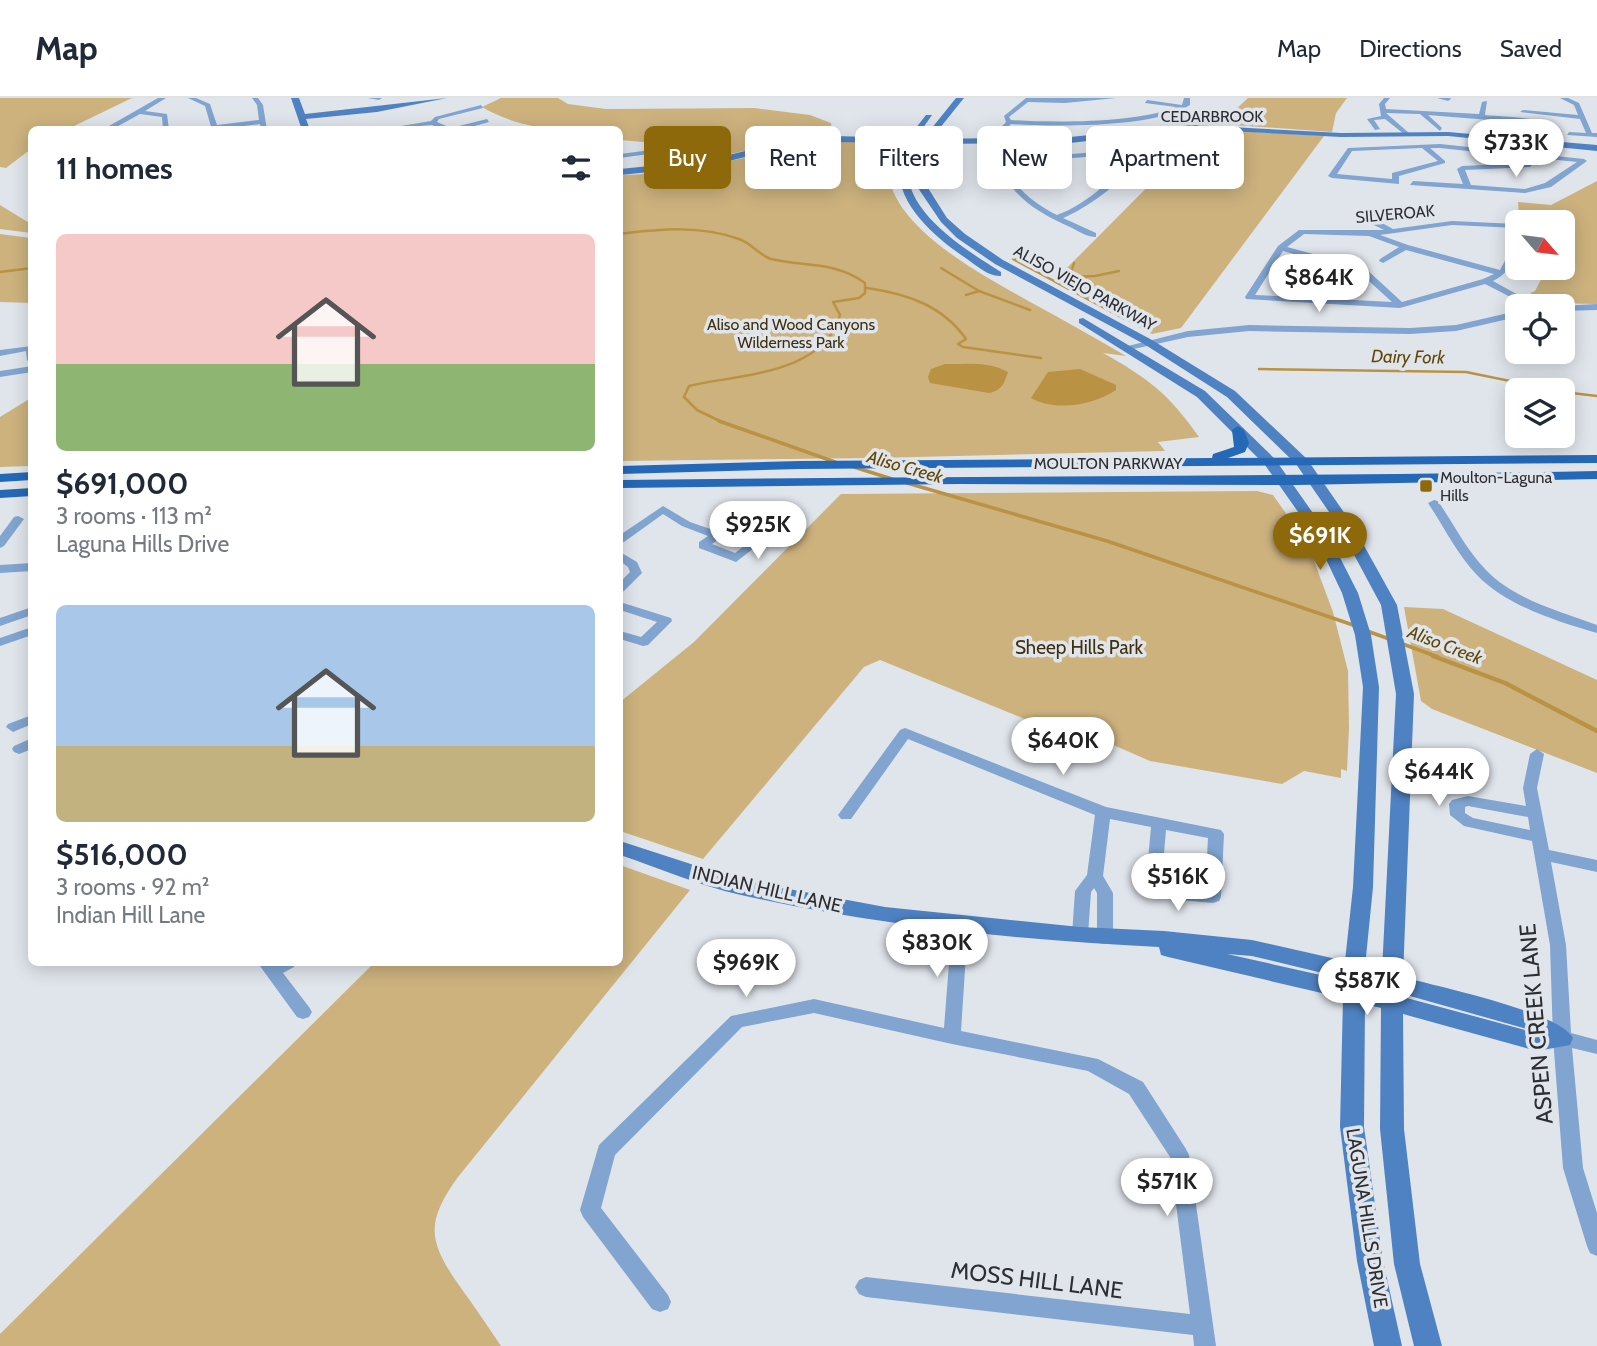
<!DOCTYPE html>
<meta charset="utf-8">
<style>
body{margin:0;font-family:Cabin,sans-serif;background:#f2f2f3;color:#1f2937;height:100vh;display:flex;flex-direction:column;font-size:26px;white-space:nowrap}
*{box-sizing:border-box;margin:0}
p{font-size:23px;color:#747a83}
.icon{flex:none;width:38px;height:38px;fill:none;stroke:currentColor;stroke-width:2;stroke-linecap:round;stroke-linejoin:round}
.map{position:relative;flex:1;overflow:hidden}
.side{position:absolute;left:28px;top:28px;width:595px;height:840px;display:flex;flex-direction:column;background:#fff;border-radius:10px;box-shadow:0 4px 18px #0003}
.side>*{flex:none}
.guide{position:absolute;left:644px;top:28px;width:665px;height:63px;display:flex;gap:14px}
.needle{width:46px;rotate:118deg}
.fabs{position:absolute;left:1505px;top:112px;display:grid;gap:14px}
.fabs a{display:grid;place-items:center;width:70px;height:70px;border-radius:10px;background:#fff;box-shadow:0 4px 18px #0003;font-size:35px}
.price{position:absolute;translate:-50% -60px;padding:0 16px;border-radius:24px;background:#fff;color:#222;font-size:23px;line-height:46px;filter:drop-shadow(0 2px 4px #0008)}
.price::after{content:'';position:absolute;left:50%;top:42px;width:21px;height:16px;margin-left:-10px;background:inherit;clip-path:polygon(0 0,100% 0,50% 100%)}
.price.selected{background:#8d690c;color:#fff}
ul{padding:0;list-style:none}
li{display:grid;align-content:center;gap:14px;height:371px;padding:0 28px}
li span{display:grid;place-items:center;height:217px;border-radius:10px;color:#555}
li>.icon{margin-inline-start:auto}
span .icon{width:126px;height:126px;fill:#fffc;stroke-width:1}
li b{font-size:30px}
h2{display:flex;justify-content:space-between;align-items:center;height:84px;padding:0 28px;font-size:30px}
.tag{padding:0 24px;border-radius:10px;background:#fff;box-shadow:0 4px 18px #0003;font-size:24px;line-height:63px}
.tag.selected{background:#8d690c;color:#fff}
header{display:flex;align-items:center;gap:42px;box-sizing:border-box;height:98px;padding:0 35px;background:#fff;border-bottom:2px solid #e0e1e3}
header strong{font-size:33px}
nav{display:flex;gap:38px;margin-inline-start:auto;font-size:24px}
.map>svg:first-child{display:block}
.green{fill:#cdb27e}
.water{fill:#b99343}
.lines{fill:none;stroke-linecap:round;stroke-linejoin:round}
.stream-far2{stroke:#b99343;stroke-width:2.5}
.stream-far1{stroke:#b99343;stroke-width:3.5}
.stream{stroke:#b99343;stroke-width:4.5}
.street{fill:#81a4d0;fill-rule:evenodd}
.secondary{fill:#4f82c3;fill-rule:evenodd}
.primary{fill:#2568b8;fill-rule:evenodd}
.poi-dot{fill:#8d690c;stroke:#e0e5ec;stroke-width:2.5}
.labels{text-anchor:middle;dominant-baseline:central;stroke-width:7;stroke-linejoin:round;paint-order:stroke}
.far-street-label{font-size:16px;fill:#2d2e31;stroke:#e0e5ec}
.far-park-label{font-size:16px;fill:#3f2f0c;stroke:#e0e5ec}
.far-poi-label{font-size:16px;fill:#2d2e31;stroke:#e0e5ec;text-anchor:start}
.far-water-label{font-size:18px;font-style:italic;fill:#624807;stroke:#e0e5ec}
.park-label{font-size:19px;fill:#3f2f0c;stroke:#e0e5ec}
.street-label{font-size:19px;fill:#2d2e31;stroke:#e0e5ec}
.near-street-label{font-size:23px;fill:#2d2e31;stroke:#e0e5ec}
</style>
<header>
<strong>Map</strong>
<nav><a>Map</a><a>Directions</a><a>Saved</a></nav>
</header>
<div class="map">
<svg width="1597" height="1248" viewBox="0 0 1597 1248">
<rect width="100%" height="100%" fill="#e0e5ec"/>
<g class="green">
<path d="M0 0H132L68 31 32 32 31 51 6 70 0 69Z"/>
<path d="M501 0H558L568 6 606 11 754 10 810 17 831 25 833 38 776 45 710 61 689 48 620 42V32C568 31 529 36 482 9Z"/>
<path d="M1248 0H1347L1336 15 1332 34 1220 26Z"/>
<path d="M1205 31 1324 38 1181 230 1152 236 1053 184Z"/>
<path d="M846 43 893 45C861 117 985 178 1032 205 1064 222 1095 240 1126 258L1103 255C1148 280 1169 296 1199 339L1158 344 1165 353 875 360 620 363V77C697 77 769 49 846 43Z"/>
<path d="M1597 83V206L1551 205 1530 195 1535 193 1547 170H1563L1565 127 1519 118 1518 104 1551 107Z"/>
<path d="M0 107 31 126V135L0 131Z"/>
<path d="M0 136 31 140V205L0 204Z"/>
<path d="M31 300V368L0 369V319Z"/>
<path d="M1257 393 1273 397 1297 431 1314 463 1333 514 1348 573 1349 630 1347 673 1341 671V680L1304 673 1282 686 1150 663 1088 636 1077 639 1052 632 880 562 864 569 703 761 620 733V604L694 544 841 396Z"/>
<path d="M1404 509 1443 511 1597 582V675L1432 611 1421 603Z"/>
<path d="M620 767 690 792 458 1079C424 1126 429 1145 461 1190 475 1209 488 1229 501 1248H0V1236L374 865 620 864Z"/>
</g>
<g class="water">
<path d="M945 266C966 266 989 263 1008 274 1004 286 1002 292 989 295L930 285 928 279 931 271Z"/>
<path d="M1080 271 1116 287V292C1094 307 1056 314 1031 300L1048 274Z"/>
</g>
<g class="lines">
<g class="stream-far2">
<path d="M620 136C660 131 700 127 739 141 751 145 759 157 771 161 805 169 835 163 865 185V195L859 200 833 204 840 217C823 277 739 276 689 288L684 299 697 312 724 325"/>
<path d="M1029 156 1013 161 1123 220 1150 228"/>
<path d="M941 170 979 193 966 197"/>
<path d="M0 174 32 170"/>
<path d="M1069 179 1095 178 1119 173"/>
<path d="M1058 184 1069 181 1074 165"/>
<path d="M867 190C907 196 942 207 966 241L958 246 963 249 1041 260"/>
<path d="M979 193 1030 212"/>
<path d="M1259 271 1466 274 1554 292"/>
<path d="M1563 294 1597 298"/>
</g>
<g class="stream-far1">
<path d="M719 323 835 364"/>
<path d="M854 369 892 381"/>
<path d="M907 385 1107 443 1356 528"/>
<path d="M1367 533 1392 542"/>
<path d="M1400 545 1438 559"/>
</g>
<path class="stream" d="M1433 558 1505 585 1597 633"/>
<g class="street">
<path d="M158 0H166L145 13 167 16 169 32H163L162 19 140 16 111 32H102Z"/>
<path d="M188 0H196L210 6 217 27 259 22 257 7 252 0H258L263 7 267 32H261L260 26 212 32 205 8Z"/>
<path d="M368 0H382L379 2Z"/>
<path d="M1026 0H1116L1065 5 1028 4 1009 19 1011 22C1053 25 1138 25 1176 9L1145 5 1147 2 1182 7 1184 0H1190V7C1155 30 1053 29 1011 26L992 45H988V43L1006 24 1004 18Z"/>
<path d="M1384 0H1390L1385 6 1386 11 1479 16 1482 4 1487 3 1485 17C1504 19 1538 19 1554 28 1561 32 1562 41 1564 48L1559 49C1550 27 1544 28 1521 25L1518 38 1515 40 1512 38 1514 24 1428 17 1442 30 1440 33 1420 16 1386 15 1409 35 1404 36 1385 21 1374 22 1380 31 1375 32 1367 21 1381 18 1379 6Z"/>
<path d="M1437 0H1450L1451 1 1448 3Z"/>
<path d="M1560 0H1568L1579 5 1592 35H1597V39L1567 37 1569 34 1586 35 1580 21 1520 14 1523 12 1578 17 1574 7Z"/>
<path d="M481 7 483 10 439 21 437 24 451 30 487 21 489 24 460 32H443L432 27 383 31 431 23 435 19Z"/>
<path d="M1105 36 1140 50 1197 43 1200 45 1138 54C1136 77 1084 112 1063 120L1096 135V139C1087 139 1078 133 1070 129 1038 115 1010 98 998 64L1001 62 1131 51 1103 39ZM1131 55V62C1108 84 1087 106 1057 117 1034 105 1015 91 1005 66Z"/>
<path d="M1440 46 1584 61 1587 63 1551 89 1525 95 1410 87 1413 83 1463 86 1457 71 1462 68 1528 65 1532 60 1440 50H1430L1445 63V65L1399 78V86L1332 80 1328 78 1348 50ZM1422 50 1438 63 1392 75V81L1337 76 1352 53ZM1539 60 1577 64 1545 85 1525 91 1471 87 1465 72 1530 69Z"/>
<path d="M682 48 684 51 620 60V56Z"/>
<path d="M1358 115H1364L1393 131 1452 123 1517 126V130L1452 127 1380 137 1408 147 1500 172 1513 148 1517 146C1517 163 1507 176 1493 183L1538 208H1528L1485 186 1400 210 1246 201 1245 199 1278 148 1299 132H1384L1358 119ZM1304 136 1369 138 1399 149 1380 161 1379 163 1383 165 1406 152 1494 176 1483 181 1402 204 1365 170 1287 149ZM1283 153 1359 174 1392 204 1255 197Z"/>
<path d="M1597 206V212L1563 213V208H1560Z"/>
<path d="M1517 213V219L1456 233 1410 236 1249 233 1188 239 1129 252 1124 249 1188 233 1249 227 1410 230 1456 227Z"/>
<path d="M32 248V265L27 262 26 253 0 258V252Z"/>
<path d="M32 268V274L0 279V273Z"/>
<path d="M1434 402 1438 403C1453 425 1466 451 1485 471 1514 502 1558 512 1597 527V535C1558 524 1505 507 1477 477 1457 456 1444 429 1428 405Z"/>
<path d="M663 408 690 424 716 433 729 426 767 440 736 464 699 450V444L708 438 682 428 663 416 624 444 620 445V437ZM730 433 753 441 735 455 712 446Z"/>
<path d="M18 418 24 421 4 448 0 450V438L14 419Z"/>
<path d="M620 454 637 464 642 475 624 493 620 494V484L630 474 628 469 620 463Z"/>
<path d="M32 465V473L0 475V467Z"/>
<path d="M620 504 671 520 672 523 648 547 643 548 620 541V533L641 539 657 524 620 512Z"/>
<path d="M32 509V517L0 528V520Z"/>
<path d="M32 529V537L0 548V540Z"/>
<path d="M32 617V626L13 634 6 629 8 626Z"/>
<path d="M905 630 1106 709 1221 732 1224 736 1221 799 1219 803 1213 805 1147 799 1145 795 1151 729 1110 721 1103 778 1113 795V840L1111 845 1105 846 1099 845 1097 840V795L1094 790 1091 794 1088 837 1086 842 1080 843 1074 842 1072 837 1075 793 1087 777 1095 717 908 641 851 721H841L838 717 841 713 900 632ZM1166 732 1208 740 1205 792 1161 790Z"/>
<path d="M32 640V651L19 656 14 654 12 651 14 648Z"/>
<path d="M1537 651 1544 656 1537 690 1549 752 1597 762V774L1551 764 1566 847 1571 935 1597 942V956L1572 950 1583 1070 1597 1115V1158L1590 1155 1587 1148 1563 1070 1553 940 1550 847 1532 743 1464 728 1450 717 1449 706 1452 702 1468 698 1526 708 1523 690 1530 656ZM1468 708 1528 719 1530 732 1473 720 1465 715V709Z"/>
<path d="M960 820 966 822 968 826 961 933 1098 961 1143 984 1186 1051 1189 1057 1216 1248H1194L1193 1237 866 1199 859 1196 855 1189 859 1182 866 1179 1190 1216 1170 1059 1129 996 1088 973 952 946 814 915 742 929 615 1057 601 1110 668 1197 671 1204 668 1211 660 1214 652 1211 583 1119 580 1112 599 1047 731 918 814 901 944 930 952 826 954 822Z"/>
<path d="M257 864H296L294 869 283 875 309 909 312 914 309 919 303 921 297 919Z"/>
</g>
<g class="secondary">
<path d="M291 0H299L305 16 447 0 377 14 306 21 310 32H302Z"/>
<path d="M956 0H964L931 41 1070 39 1192 27 1341 35 1448 34 1597 47V53L1448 38 1341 39 1192 31 1070 45 929 46 924 70 928 90 947 120 965 136 1003 162 1152 242 1235 293 1307 361 1352 426 1397 507 1414 596 1403 879C1435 888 1560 914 1573 940L1570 947 1537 953 1403 916 1404 1031 1420 1166 1442 1248H1414L1394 1166 1380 1031 1381 910 1365 906 1364 1029 1383 1163 1402 1248H1374L1357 1163 1340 1029 1343 900 1168 859 1161 857 1159 849C1019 842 878 828 741 797 700 788 659 770 620 757V743L740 782 885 809 1080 829 1164 833 1252 842 1345 863 1353 789 1363 589 1355 537 1342 495 1315 438 1265 367 1197 299 1079 225V221L1083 220 1205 293 1275 361 1329 438 1358 495 1371 537 1379 589 1373 789 1365 869 1382 873 1396 596 1381 507 1338 427 1296 366 1227 299 1144 246 995 166 957 140 941 124 918 90 916 70 921 46 913 45C886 104 960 148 1001 174V178C989 179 977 168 967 161 931 137 881 94 905 45L833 44 781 50 709 68 620 77V71L709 62 781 44 833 38 908 40 926 17H932L916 40 923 41ZM1227 856 1252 858 1343 880V882ZM1365 885 1381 890V893L1365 888ZM1403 896 1527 931 1529 933 1403 899Z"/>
</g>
<g class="primary">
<path d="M1238 328 1244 332 1249 345 1245 354 1228 360 1597 357V365L800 371 620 376V368L800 363 1212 360 1213 356 1234 349 1232 332Z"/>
<path d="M1597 373V381L1297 387 959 386 620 390V382C946 378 1271 379 1597 373Z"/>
<path d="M32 374V382L0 384V376Z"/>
<path d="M32 390V398L0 400V392Z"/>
</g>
</g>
<rect class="poi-dot" x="1419" y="381" width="14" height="14" rx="3.5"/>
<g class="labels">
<g class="far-street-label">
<text x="1212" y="18">CEDARBROOK</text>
<text transform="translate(1395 116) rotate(-5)">SILVEROAK</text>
<text transform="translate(1085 190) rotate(29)">ALISO VIEJO PARKWAY</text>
<text x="1108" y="365">MOULTON PARKWAY</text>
</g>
<g class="far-park-label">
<text x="791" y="226">Aliso and Wood Canyons<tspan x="791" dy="18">Wilderness Park</tspan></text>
</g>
<g class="far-poi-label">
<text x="1440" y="379">Moulton-Laguna<tspan x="1440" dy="18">Hills</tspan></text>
</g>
<g class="far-water-label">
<text transform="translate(1408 259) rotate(1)">Dairy Fork</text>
<text transform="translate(905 369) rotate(16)">Aliso Creek</text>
<text transform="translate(1445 547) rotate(21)">Aliso Creek</text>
</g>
<g class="park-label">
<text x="1079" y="549">Sheep Hills Park</text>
</g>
<g class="street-label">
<text transform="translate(767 791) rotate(13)">INDIAN HILL LANE</text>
<text transform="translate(1367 1120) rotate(81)">LAGUNA HILLS DRIVE</text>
</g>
<g class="near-street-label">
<text transform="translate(1536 926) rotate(-95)">ASPEN CREEK LANE</text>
<text transform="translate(1037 1182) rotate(7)">MOSS HILL LANE</text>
</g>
</g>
</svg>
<div class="fabs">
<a><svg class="needle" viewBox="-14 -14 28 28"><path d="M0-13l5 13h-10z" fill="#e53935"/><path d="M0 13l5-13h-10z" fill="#747a83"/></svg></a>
<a><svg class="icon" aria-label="locate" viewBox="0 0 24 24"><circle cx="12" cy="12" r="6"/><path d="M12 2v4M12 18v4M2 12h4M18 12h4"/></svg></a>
<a><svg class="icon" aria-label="layers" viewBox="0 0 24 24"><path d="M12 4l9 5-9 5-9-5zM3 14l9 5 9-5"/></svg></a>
</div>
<b class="price" style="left:1516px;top:81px">$733K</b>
<b class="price" style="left:1319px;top:216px">$864K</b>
<b class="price" style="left:758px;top:463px">$925K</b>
<b class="price selected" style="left:1320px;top:474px">$691K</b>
<b class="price" style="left:1063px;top:679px">$640K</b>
<b class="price" style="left:1439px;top:710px">$644K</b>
<b class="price" style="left:1178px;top:815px">$516K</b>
<b class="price" style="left:937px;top:881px">$830K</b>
<b class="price" style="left:746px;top:901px">$969K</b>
<b class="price" style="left:1367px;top:919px">$587K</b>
<b class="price" style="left:1167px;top:1120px">$571K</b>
<div class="guide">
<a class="tag selected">Buy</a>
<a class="tag">Rent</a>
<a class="tag">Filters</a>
<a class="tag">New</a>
<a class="tag">Apartment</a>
</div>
<section class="side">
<h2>11 homes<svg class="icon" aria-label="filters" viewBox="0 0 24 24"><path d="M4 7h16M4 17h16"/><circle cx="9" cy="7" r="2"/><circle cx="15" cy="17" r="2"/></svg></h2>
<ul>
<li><span style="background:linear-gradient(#f6c9c9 60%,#8fb573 0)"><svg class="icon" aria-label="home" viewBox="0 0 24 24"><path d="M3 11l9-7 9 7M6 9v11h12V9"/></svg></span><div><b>$691,000</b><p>3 rooms · 113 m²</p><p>Laguna Hills Drive</p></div></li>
<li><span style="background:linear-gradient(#a9c7e8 65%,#c2b280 0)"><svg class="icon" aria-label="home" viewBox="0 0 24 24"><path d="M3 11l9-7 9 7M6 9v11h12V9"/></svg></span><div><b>$516,000</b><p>3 rooms · 92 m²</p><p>Indian Hill Lane</p></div></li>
</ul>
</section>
</div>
